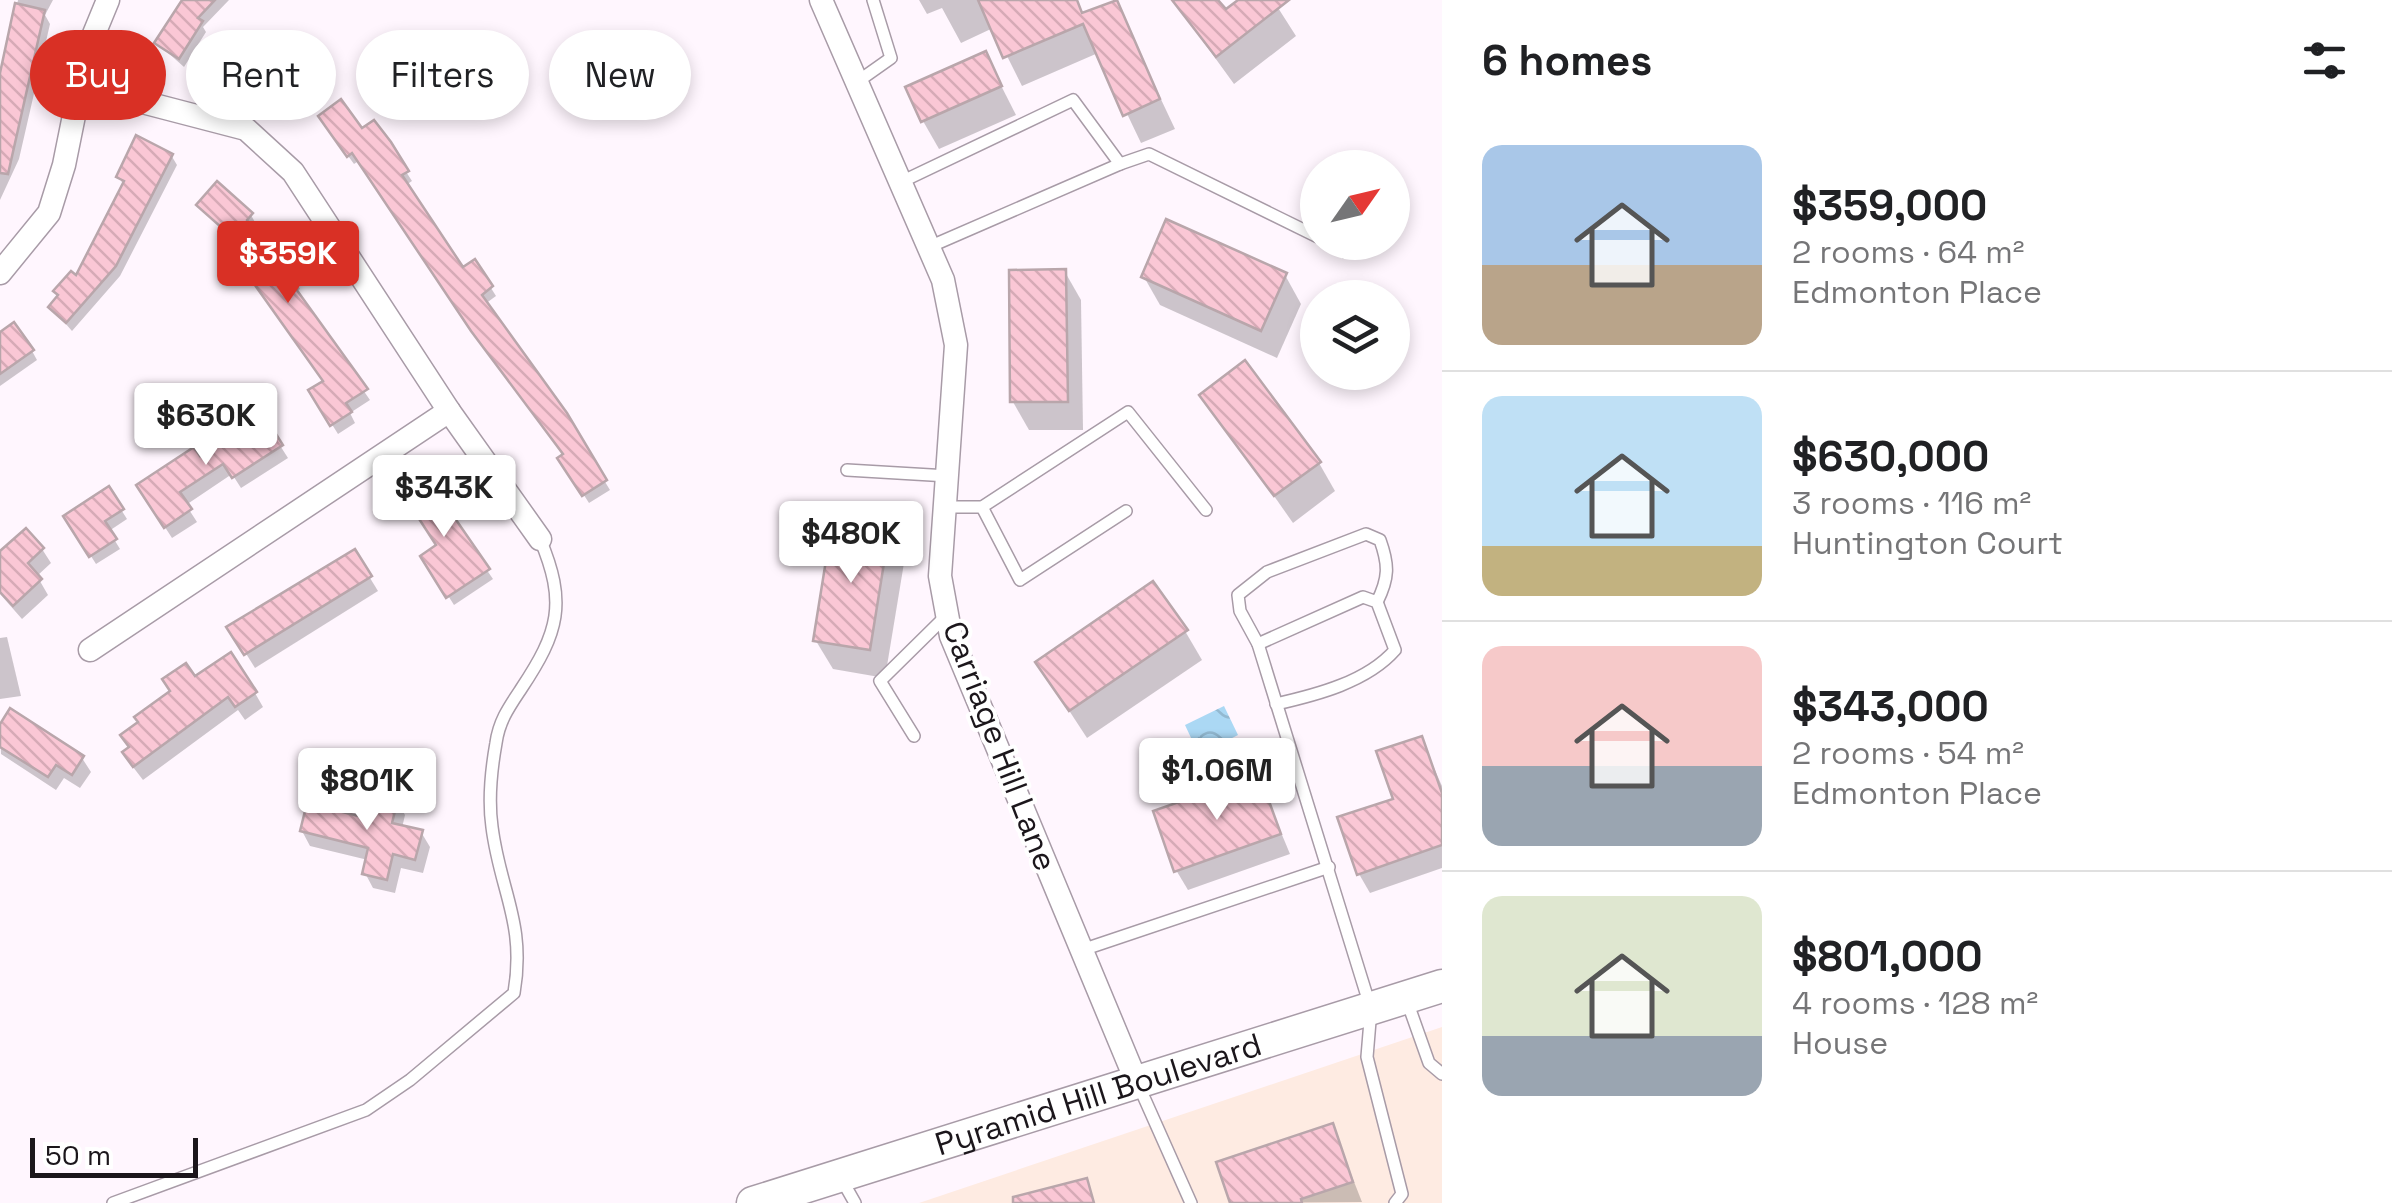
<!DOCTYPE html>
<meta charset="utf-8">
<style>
body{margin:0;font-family:"Space Grotesk",sans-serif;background:#f2f2f2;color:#202124;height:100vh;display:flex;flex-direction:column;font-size:38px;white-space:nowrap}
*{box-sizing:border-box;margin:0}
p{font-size:32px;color:#757577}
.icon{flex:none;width:55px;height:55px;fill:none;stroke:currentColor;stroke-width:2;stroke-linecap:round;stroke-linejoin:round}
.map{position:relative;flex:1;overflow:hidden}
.side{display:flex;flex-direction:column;background:#fff;width:950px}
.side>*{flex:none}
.banner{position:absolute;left:30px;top:30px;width:950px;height:90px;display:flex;gap:20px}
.needle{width:65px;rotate:56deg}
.tools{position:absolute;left:1300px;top:150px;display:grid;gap:20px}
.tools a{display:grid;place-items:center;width:110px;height:110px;border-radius:50%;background:#fff;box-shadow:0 5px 15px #0003;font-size:50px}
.scale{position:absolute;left:30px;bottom:25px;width:168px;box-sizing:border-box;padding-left:10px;border:5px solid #1b161b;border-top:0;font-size:28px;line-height:35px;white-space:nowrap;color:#1b161b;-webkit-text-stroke:8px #fff;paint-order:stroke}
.price{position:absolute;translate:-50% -85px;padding:0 22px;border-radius:10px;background:#fff;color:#222;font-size:32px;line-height:65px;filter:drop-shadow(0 2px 5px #0008)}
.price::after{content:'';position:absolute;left:50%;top:60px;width:30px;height:22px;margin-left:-15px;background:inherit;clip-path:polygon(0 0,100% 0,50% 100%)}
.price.active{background:#d93025;color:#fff}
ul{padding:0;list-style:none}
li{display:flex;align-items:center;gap:30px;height:250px;padding:0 40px}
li+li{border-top:2px solid #e0e0e0}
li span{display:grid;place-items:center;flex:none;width:280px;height:200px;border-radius:20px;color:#555}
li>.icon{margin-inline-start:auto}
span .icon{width:120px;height:120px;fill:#fffc;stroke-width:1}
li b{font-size:42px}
h2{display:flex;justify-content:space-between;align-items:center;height:120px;padding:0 40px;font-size:42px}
.tag{padding:0 35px;border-radius:45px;background:#fff;box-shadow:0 5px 15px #0003;font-size:35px;line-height:90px}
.tag.active{background:#d93025;color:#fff}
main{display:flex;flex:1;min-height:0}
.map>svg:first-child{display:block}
.commercial{fill:#feebe2}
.water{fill:url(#water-waves)}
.shadow{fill:#0003}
.building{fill:url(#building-back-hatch);stroke:#b9a6ab;stroke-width:2.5}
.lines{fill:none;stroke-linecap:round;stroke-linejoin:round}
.service-casing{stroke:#a89ba7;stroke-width:14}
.minor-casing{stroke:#a89ba7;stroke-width:25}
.secondary-casing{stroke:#a89ba7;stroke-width:35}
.service{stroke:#fff;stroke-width:11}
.minor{stroke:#fff;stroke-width:22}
.secondary{stroke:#fff;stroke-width:32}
.labels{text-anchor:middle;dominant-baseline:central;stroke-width:8;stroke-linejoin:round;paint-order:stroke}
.street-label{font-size:32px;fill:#1b161b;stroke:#fff}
</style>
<main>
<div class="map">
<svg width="1442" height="1203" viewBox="0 0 1442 1203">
<defs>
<pattern id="water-waves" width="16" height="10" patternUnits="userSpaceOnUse" patternTransform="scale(2.5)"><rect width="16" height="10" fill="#abd8f4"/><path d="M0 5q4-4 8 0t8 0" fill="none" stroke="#93b9d1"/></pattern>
<pattern id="building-back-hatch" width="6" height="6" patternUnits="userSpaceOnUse" patternTransform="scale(2.5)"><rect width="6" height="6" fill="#fac7d5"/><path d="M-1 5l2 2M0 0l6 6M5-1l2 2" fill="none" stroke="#d6aab6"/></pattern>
</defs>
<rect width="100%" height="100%" fill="#fff6fe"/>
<path class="commercial" d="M1442 1027V1203H919Z"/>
<path class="water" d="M1224 706 1238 735 1199 755 1185 725Z"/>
<g class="shadow">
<path d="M18 0H53L45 15 50 24 19 159 0 200V85Z"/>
<path d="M183 0H229L203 27 206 32 184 67 157 43Z"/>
<path d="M919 0H1076L1084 15 1115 2 1175 129 1141 143 1098 53 1022 86 993 28 961 43 942 8 927 14Z"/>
<path d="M1173 0H1215L1225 13 1242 0H1273L1296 36 1234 84Z"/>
<path d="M985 54 1016 115 939 149 923 121Z"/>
<path d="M283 57H309L314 66 310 72 321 85 307 106 256 71 251 62Z"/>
<path d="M326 126 361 132 388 144 412 181 406 185 463 270 474 263 491 288 496 296 485 304 564 415 610 490 589 503 560 458 565 455 360 160 354 164Z"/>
<path d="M171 155 177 165 120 276 72 331 51 307 77 280 124 186 119 177Z"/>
<path d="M199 205 251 215 256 224 251 231 267 256 275 251 300 289 295 292 370 400 350 413 355 423 338 434 311 391 326 382 247 252Z"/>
<path d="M1065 272 1081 300 1083 430H1029L1013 402Z"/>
<path d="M1285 275 1301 304 1277 358 1160 305 1144 277Z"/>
<path d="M0 335 32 351 37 360 0 386Z"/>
<path d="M1203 395 1319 463 1335 491 1293 523Z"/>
<path d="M263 419 288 458 241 488 232 474 186 505 197 522 172 538 146 498Z"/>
<path d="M424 479 493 579 454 605 423 556 439 546Z"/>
<path d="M108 489 127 519 109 531 120 549 96 564 66 517Z"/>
<path d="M887 535 904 563 885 678 833 669 816 641Z"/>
<path d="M42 549 51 563 37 576 48 595 22 619 0 594V555Z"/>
<path d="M354 552 378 591 255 668 230 628Z"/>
<path d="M1185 631 1202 660 1087 738 1038 663Z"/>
<path d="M7 637 21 696 0 699V638Z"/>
<path d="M194 680 255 693 263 707 245 720 238 710 143 780 133 767Z"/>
<path d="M0 729 82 758 91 772 80 788 64 778 56 790 1 754Z"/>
<path d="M1421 739 1442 786V868L1370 893 1359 874Z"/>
<path d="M1258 777 1290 854 1188 890 1176 870Z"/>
<path d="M397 801 405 815 402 828 421 832 430 847 423 873 401 868 395 893 373 888 365 873 368 860 310 846 302 831 368 821Z"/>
<path d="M1332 1126 1362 1202 1233 1203Z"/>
</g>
<g class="building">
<path d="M182 0H215L198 18 203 21 179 59 154 43Z"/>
<path d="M978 0H1077L1082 13 1117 0 1160 99 1123 116 1083 24 1003 58Z"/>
<path d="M1172 0H1218L1226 9 1238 0H1289L1216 57Z"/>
<path d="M15 3 45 10 8 174 0 173V73Z"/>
<path d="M263 40 283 54 291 42 311 55 304 65 318 74 301 99 248 62Z"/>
<path d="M986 51 1002 86 921 122 905 87Z"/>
<path d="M341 99 362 128 374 120 391 142 409 171 402 175 463 267 475 259 493 286 482 295 567 413 607 480 582 496 557 458 563 454 471 331 352 153 347 157 318 116Z"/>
<path d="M136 135 173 154 116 266 66 323 48 307 58 295 53 291 71 271 76 275 124 181 116 177Z"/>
<path d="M217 181 253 213 247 220 268 253 276 248 297 279 291 282 368 389 346 403 352 412 330 426 308 390 323 381 235 257 247 250 196 205Z"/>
<path d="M1166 219 1287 273 1261 331 1141 277Z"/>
<path d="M1066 269 1068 402H1010L1009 270Z"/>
<path d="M14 322 34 350 0 374V332Z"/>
<path d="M1245 360 1321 462 1274 496 1199 395Z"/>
<path d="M264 415 283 445 232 478 223 464 180 492 192 509 164 528 136 485 194 447 200 456Z"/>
<path d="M425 475 490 569 446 598 420 556 436 545 401 491Z"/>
<path d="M109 486 124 509 105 521 117 539 89 557 63 516Z"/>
<path d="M832 523 889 532 870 650 813 641Z"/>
<path d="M26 528 44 548 28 563 42 579 13 606 0 592V551Z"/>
<path d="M355 549 372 576 244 655 226 627Z"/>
<path d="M1153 581 1188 630 1069 711 1035 662Z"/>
<path d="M231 652 257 692 235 707 228 697 133 767 122 752 129 747 120 735 138 722 134 717 170 691 162 679 186 663 195 676Z"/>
<path d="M10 708 84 756 72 775 56 765 48 777 0 747V724Z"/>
<path d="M1422 736 1442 793V845L1357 875 1337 817 1393 799 1376 751Z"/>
<path d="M1259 774 1281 834 1174 872 1153 811Z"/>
<path d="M372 792 398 799 392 823 423 830 415 860 393 854 387 880 362 874 368 848 300 831 307 803 366 818Z"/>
<path d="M1333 1123 1353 1182 1301 1199 1302 1203H1230L1216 1162Z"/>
<path d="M1087 1178 1094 1203H1013V1197Z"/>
</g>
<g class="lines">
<g class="service-casing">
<g id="service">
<path d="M857 82 891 58 873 0"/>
<path d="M1120 164 1149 154 1318 237"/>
<path d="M901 182 1073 100 1120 164 929 247"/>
<path d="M1327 242 1345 252"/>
<path d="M847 470 948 476"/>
<path d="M945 507H982L1128 412 1206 510"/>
<path d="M982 507 1020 580 1126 511"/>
<path d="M1377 602C1389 578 1389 565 1380 540L1366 534 1267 572 1238 595 1240 611 1258 644 1371 1009 1367 1057 1402 1194 1395 1203"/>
<path d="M1258 644 1363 597 1377 602 1395 650C1367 682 1316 695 1276 704"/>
<path d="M914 736 880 681 947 615"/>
<path d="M1082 950 1329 867"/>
<path d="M1407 1001 1429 1063 1442 1074"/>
<path d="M1138 1084 1191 1203"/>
<path d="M842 1180 855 1203"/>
<path d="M113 1203 366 1110 410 1080 514 993C526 923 500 891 492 827 488 799 491 771 496 743 499 721 509 707 521 689 559 632 567 603 540 539"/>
</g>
</g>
<g class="minor-casing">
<g id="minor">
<path d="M821 0 943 280 956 345 940 576 951 636 1137 1083"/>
<path d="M81 86 246 129 293 172 449 411 540 539"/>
<path d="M0 273 49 213 64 165 87 51 108 0"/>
<path d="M90 650 449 411"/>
</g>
</g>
<g class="secondary-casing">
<g id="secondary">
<path id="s1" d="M753 1203 1442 986"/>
</g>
</g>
<use href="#service" class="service"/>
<use href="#minor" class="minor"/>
<use href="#secondary" class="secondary"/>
</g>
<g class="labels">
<g class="street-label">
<text transform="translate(1000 746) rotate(69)">Carriage Hill Lane</text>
<text stroke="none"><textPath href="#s1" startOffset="362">Pyramid Hill Boulevard</textPath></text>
</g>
</g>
</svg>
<div class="tools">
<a><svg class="needle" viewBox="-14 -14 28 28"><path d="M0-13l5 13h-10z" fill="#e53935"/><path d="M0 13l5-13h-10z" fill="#757577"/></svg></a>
<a><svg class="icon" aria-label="layers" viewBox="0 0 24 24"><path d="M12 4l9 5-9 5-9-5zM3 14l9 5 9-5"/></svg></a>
</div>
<div class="scale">50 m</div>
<b class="price active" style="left:288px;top:306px">$359K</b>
<b class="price" style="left:206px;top:468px">$630K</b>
<b class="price" style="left:444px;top:540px">$343K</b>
<b class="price" style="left:851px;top:586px">$480K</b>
<b class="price" style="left:1217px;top:823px">$1.06M</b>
<b class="price" style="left:367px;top:833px">$801K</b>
<div class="banner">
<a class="tag active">Buy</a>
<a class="tag">Rent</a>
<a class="tag">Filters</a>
<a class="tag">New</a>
</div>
</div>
<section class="side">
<h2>6 homes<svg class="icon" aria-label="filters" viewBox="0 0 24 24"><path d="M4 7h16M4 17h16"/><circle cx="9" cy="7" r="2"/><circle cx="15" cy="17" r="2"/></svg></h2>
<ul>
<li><span style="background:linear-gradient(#a9c7e8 60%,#b9a48a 0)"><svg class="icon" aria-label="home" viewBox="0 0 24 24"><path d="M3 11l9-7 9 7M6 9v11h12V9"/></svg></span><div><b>$359,000</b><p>2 rooms · 64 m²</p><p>Edmonton Place</p></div></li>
<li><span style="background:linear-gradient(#bfe0f5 75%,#c2b280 0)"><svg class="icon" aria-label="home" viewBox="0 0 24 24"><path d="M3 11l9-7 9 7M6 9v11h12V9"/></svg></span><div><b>$630,000</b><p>3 rooms · 116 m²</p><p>Huntington Court</p></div></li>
<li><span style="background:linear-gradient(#f6c9c9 60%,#9aa5b1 0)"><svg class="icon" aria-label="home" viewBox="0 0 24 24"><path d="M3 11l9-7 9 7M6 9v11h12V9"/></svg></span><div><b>$343,000</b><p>2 rooms · 54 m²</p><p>Edmonton Place</p></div></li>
<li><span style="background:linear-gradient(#dfe7d0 70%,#9aa5b1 0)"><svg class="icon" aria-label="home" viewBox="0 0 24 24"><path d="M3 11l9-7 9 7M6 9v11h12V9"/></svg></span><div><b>$801,000</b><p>4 rooms · 128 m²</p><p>House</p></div></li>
</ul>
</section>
</main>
